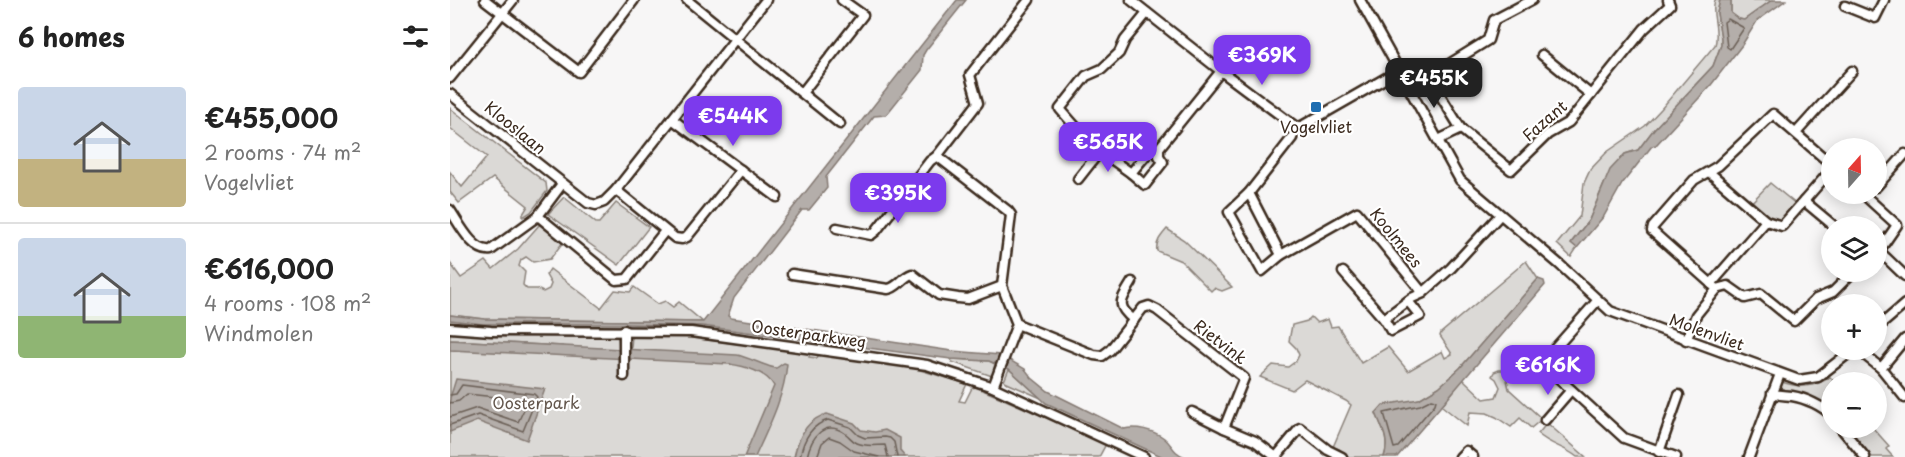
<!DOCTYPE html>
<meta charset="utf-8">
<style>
body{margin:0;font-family:"Playpen Sans",sans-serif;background:#f6f6f6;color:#222;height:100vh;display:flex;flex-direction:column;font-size:22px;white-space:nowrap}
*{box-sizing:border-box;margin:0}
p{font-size:20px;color:#767676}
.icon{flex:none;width:33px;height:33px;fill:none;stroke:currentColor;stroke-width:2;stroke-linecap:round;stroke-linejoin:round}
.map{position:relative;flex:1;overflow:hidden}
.panel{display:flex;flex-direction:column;background:#fff;width:450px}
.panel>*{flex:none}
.needle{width:39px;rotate:20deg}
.buttons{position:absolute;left:1371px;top:138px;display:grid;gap:12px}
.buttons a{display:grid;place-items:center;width:66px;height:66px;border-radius:50%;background:#fff;box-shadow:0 3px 15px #0003;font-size:30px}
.price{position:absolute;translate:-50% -51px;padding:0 14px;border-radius:12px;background:#7c3aed;color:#fff;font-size:20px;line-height:39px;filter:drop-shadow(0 2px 3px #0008)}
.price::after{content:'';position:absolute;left:50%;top:36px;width:18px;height:14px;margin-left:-9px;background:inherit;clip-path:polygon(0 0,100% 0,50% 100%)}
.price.active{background:#222;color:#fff}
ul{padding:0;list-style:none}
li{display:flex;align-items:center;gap:18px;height:150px;padding:0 18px}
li+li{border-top:2px solid #e0e0e0}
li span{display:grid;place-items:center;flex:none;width:168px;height:120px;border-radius:6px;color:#555}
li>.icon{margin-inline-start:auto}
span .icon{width:72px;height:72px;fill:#fffc;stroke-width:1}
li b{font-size:26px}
h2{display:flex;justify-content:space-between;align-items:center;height:72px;padding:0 18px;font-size:26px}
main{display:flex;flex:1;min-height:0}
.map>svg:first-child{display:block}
.green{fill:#dbd9d6;stroke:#8b827a;stroke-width:1.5}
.water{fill:#b4aeaa;stroke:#847972;stroke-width:1.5}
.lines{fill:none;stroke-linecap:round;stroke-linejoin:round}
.shore{stroke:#6b5f56;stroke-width:1.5}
.minor-casing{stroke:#3b2a1e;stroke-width:13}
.minor{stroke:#fff;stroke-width:8}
.poi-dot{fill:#1f6fb2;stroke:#fff;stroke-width:2}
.labels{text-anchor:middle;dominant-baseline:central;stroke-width:4.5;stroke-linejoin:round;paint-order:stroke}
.street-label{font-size:16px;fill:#3b2a1e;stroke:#fff}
.poi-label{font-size:16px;fill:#3b2a1e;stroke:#fff}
.park-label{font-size:16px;fill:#63564c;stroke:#fff}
</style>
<main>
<section class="panel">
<h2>6 homes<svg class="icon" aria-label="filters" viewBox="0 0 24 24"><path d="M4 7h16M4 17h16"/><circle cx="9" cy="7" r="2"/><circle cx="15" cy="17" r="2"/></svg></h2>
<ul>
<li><span style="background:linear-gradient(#c9d6e8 60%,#c2b280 0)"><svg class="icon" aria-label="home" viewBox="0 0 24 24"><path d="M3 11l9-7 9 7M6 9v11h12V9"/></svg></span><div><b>€455,000</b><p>2 rooms · 74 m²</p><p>Vogelvliet</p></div></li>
<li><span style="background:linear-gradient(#c9d6e8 65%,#8fb573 0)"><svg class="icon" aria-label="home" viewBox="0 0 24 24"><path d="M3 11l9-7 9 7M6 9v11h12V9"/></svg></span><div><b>€616,000</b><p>4 rooms · 108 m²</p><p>Windmolen</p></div></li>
</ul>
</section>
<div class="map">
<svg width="1455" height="457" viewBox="0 0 1455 457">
<rect width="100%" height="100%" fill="#f7f6f6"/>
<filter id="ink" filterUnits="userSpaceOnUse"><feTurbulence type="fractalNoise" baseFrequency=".0167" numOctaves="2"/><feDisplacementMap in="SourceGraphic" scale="12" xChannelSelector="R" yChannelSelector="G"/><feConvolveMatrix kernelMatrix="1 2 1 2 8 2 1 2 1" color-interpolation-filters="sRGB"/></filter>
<g filter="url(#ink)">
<g class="green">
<path d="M1265 0H1270L1267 13 1271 38V45L1263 66 1204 129 1188 150 1175 154 1154 184 1139 220 1121 243 1127 248 1121 257 1107 244 1130 216 1134 183 1140 170 1157 152 1195 126 1211 109 1265 45C1270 29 1260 15 1265 0Z"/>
<path d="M1281 0H1322L1294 20 1289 19 1281 13Z"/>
<path d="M0 108 96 183 97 191 81 212 73 217V214L78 206 43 178 9 203 0 192V172L12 187 37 157 0 128Z"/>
<path d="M1320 183 1347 205 1326 229 1298 206Z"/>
<path d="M114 197 146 223H149L166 203 199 227 169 265 98 214Z"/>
<path d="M90 224 114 241 100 259 83 262 76 257 71 260 69 266 75 272 73 285 77 289H87L93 292 99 289 101 284 96 275 100 269 151 308 165 290 180 292 184 287 208 304 215 301 223 307 229 302 253 322 35 319 0 315V263L11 278 36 261 43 269 68 249Z"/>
<path d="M717 229 734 240 782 287 772 291 764 288 761 291 731 261 707 251C705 242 712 235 717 229Z"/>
<path d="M1076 261 1088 279 1010 368 989 387 969 399 926 413C932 428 940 441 934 457H899L889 449 883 447 901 405 896 401 855 380 842 390 810 377 823 365 838 367 846 361 849 355 846 348 839 341 842 325 857 321 861 317 867 323 878 319 881 327 888 326 911 363 938 347 958 371 992 351 995 358 1002 354 990 336 991 333Z"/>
<path d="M0 331 57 336 168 335 169 347H181L182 336 234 337 360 353 359 357 367 358 369 354 460 367 517 384 509 401 515 402 522 388 526 387 656 444 649 457H0V346H113L0 340Z"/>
<path d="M501 359 539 361 545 364 542 376 502 362Z"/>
<path d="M559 369 591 398 557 383 554 381Z"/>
<path d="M1049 370H1055L1059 389 1092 419 1081 428 1070 418 1061 427 1046 417 1037 413 1020 412 1017 426 992 406 1013 379 1034 399 1046 397 1050 387 1046 379 1042 376 1044 372Z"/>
<path d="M1380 377 1385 382H1382L1381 409 1377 405 1330 388 1332 382C1350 388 1363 388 1380 377Z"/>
<path d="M1097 423 1136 457H1127C1115 447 1100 445 1088 434Z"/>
<path d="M1397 428H1423L1439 446 1436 449 1443 457H1422Z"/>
</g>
<g class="water">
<path d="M507 0H516L476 50 473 55 472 70 436 115 424 116 376 177 377 188 359 210H352L284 298 278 316 281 318 502 351 551 355 575 369 582 378 598 391 674 429C686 426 703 430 714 438 724 446 721 451 735 457H713L596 403 559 369 539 361 501 359 252 326 176 324H32L0 320V315L35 319 253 322Z"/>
<path d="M1270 0H1281V13L1289 19 1294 20 1322 0H1336L1307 21 1292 45 1261 85 1206 145 1202 146 1172 184 1154 216 1127 248 1121 243 1139 220 1160 170 1175 154 1188 150 1204 129 1263 66 1271 45V38L1267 13Z"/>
<path d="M1088 279 1094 281 1095 285 947 457H934C940 441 932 428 926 413L933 405 969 399 989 387 1010 368Z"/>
<path d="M0 340 287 355C295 356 322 369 326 368 327 368 333 363 334 363L337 364C334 397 319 426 305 457H294L324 386C317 372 294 366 279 364L0 350Z"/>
<path d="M6 379 95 389 77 440 27 421 0 432V398Z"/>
<path d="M377 414 404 423 411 430 425 432 435 430 450 438V451L455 457H344C348 437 357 419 377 414Z"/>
</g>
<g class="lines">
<g class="shore">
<path d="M1278 19 1294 28 1280 49 1277 47 1274 22Z"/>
<path d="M0 395 6 394 12 385 84 394 87 397 73 431 28 415 0 425"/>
<path d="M982 399 986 400 985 404 948 447 944 448 934 413 970 405Z"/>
<path d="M0 403 9 401 17 394 74 400 77 403 68 422 27 408 0 417"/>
<path d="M350 457C353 441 361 425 378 420L400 427 408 435 415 438 435 437 440 438 444 442 447 457"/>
<path d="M357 457C361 437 375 418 396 434 400 437 402 441 407 443 416 447 426 445 435 445L438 457"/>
<path d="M367 457 372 443 379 437 390 441 404 451 429 457"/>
</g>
<g class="minor-casing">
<g id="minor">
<path d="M35 0 129 72 184 0"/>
<path d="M237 0 390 124"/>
<path d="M681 0 771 71 846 127 852 126 950 70"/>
<path d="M910 0 1010 180 1109 264 1160 311 1349 380 1368 377 1403 350"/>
<path d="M1395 6 1425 18 1434 0"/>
<path d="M1092 55 1141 95"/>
<path d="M979 77 1011 129"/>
<path d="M0 78 63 0"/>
<path d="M975 79 1038 40 1044 20 1082 0"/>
<path d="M352 93 413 15 392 0"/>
<path d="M0 94 138 203 146 205 154 202 166 190 316 0"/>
<path d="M222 119 327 197"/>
<path d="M1346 133 1402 71"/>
<path d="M988 140 1011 129 1061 170 1098 134 1119 122 1194 29 1220 5 1218 0"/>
<path d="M709 148V156L713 162 695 185 681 173 701 149 709 148 771 71"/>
<path d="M650 151 681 173"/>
<path d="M1259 172 1316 221"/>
<path d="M628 179 650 151 639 142 610 109 636 76 652 69 669 53 675 40 697 13"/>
<path d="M1426 187 1455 154"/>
<path d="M166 190 225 238 232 239 237 237 291 170"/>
<path d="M799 193 831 255 907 212 973 293"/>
<path d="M1413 194 1447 225 1429 251 1455 276"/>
<path d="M1354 201 1384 226"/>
<path d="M0 210C9 223 23 253 41 250L88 216 112 184"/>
<path d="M88 216 166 280 177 279 215 231"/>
<path d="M387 228 421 235 426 231 480 161 487 156"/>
<path d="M831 255 812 271 779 212 799 193 842 138 846 127"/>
<path d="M893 272 934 319 962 298 973 293 1001 268 1050 215"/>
<path d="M342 274 438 289C448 288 452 277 462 274L489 295 508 298 518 299 552 286"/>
<path d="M682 282C671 301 665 305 684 320"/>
<path d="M1261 284 1316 221 1332 226 1382 169"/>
<path d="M1267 289 1278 286 1295 298 1311 294 1344 321 1366 299 1383 292 1403 272"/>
<path d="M1148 300 1092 363 1174 438 1226 457"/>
<path d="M934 319 941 331 970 316 958 301"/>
<path d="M567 324 644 355 652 356 660 350 693 308 699 306 707 310 794 378 774 428 805 441 826 457 850 428 878 450 892 457"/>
<path d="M0 328 41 331 241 332 477 365 543 387 694 457"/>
<path d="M1426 329 1455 304"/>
<path d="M1236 340 1246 315 1267 289 1202 231 1203 227 1244 180 1268 166 1323 114 1382 165"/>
<path d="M1408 350 1431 368 1455 398"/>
<path d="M1431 368 1455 339"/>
<path d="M174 376V330"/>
<path d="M543 387 567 324 552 286 561 215 558 211 487 156 528 103 520 75 579 0"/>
<path d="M1322 393C1330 396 1335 395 1342 396 1355 398 1373 406 1382 416"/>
<path d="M742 412 774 428"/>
<path d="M1095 420 1121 390"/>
<path d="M1391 428 1415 457"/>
<path d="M1209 452 1229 395"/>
<path d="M1010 457 1016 451 1023 457"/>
<path d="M1299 457 1330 374"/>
</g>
</g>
<use href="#minor" class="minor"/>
</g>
</g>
<rect class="poi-dot" x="860" y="101" width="12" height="12" rx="3"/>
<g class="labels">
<g class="street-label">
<text transform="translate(1094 120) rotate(-41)">Fazant</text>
<text transform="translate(66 127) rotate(39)">Klooslaan</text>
<text transform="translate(947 237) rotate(51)">Koolmees</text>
<text transform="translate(1257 331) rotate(20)">Molenvliet</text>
<text transform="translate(359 333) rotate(8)">Oosterparkweg</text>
<text transform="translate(771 341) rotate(37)">Rietvink</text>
</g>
<g class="poi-label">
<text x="866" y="126">Vogelvliet</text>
</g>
<g class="park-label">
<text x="86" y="402">Oosterpark</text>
</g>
</g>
</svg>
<div class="buttons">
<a><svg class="needle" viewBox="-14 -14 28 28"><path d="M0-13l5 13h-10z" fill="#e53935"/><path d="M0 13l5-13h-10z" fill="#767676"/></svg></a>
<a><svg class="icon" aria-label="layers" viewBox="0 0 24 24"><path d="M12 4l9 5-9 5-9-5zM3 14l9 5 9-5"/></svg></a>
<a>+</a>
<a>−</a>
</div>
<b class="price" style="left:812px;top:86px">€369K</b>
<b class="price active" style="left:984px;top:109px">€455K</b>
<b class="price" style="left:283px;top:147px">€544K</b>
<b class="price" style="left:658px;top:173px">€565K</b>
<b class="price" style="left:448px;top:224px">€395K</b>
<b class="price" style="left:1098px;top:396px">€616K</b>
</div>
</main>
